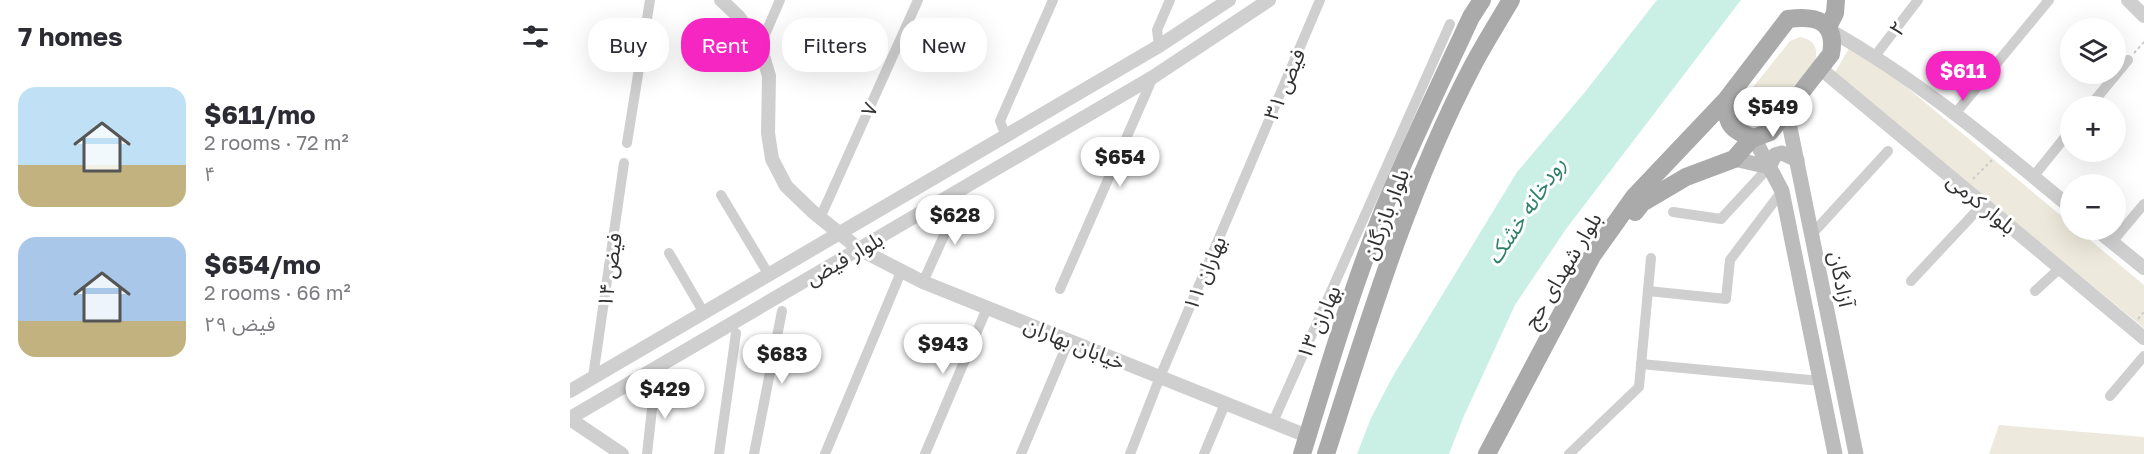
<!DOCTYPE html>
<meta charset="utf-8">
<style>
body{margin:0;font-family:"Golos Text","Noto Sans Arabic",sans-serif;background:#f7f7f7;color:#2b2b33;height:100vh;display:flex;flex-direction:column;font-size:22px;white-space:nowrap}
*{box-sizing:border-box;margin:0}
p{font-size:20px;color:#7c7c81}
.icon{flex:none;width:33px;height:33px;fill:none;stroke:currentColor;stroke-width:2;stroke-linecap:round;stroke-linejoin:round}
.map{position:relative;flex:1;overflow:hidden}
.sheet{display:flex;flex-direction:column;background:#fff;width:570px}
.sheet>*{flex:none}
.banner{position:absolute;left:18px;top:18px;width:570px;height:54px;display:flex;gap:12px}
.tools{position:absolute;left:1490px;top:18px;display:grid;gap:12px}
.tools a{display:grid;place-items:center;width:66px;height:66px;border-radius:50%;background:#fff;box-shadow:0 6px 24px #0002;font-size:30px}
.price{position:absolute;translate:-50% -51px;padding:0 14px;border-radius:21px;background:#fff;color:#222;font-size:20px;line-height:39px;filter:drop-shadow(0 2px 3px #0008)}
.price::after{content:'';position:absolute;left:50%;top:36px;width:18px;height:14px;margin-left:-9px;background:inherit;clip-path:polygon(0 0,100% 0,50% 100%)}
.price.active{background:#f626c3;color:#fff}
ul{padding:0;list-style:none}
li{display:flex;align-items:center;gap:18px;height:150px;padding:0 18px}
li span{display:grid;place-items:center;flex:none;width:168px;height:120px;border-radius:18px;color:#555}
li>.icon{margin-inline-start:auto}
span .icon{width:72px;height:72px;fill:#fffc;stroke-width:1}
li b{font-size:26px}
h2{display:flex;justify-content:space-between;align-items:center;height:72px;padding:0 18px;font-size:26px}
.chip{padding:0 21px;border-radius:24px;background:#fff;box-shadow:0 6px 24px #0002;font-size:21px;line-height:54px}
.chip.active{background:#f626c3;color:#fff}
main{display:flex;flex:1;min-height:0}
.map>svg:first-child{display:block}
.green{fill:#ede9dc}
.water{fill:#caf0e5}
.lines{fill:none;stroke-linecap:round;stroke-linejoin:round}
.path{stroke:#ccc;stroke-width:2;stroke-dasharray:3 3;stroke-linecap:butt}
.minor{stroke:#cfcfcf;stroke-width:10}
.tertiary{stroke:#cfcfcf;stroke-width:14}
.secondary{stroke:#bcbcbc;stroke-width:15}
.primary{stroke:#aaa;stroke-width:18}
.labels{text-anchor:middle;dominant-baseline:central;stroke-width:6;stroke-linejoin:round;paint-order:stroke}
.street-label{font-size:21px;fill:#323232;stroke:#fff}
.water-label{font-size:22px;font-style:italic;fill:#2f8169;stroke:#fff}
</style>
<main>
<section class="sheet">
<h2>7 homes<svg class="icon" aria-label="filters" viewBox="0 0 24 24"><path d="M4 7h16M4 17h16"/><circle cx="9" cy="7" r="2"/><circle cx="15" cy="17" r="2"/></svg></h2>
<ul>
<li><span style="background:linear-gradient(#bfe0f5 65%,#c2b280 0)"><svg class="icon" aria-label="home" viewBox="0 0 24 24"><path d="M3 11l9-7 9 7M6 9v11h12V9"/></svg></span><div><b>$611/mo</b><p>2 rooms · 72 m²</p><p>۴</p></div></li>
<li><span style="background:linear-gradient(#a9c7e8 70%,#c2b280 0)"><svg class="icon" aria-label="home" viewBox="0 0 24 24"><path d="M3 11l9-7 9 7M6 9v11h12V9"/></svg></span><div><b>$654/mo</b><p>2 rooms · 66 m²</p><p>فیض ۲۹</p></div></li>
</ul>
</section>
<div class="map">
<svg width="1574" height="454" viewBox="0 0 1574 454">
<rect width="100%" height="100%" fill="#fff"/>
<g class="green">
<path d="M1230 37C1244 39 1250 50 1244 63L1193 122C1180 129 1168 121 1168 106L1220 41Z"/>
<path d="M1281 45 1299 56 1500 223V230H1508L1574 285V328L1264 74Z"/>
<path d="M1429 425 1574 437V454H1419Z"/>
</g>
<path class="water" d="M1087 0H1171L996 229 945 305 893 418 879 454H787L801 418 823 376 947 172 1015 92Z"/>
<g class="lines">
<g class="path">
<path d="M1564 53 1574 42"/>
<path d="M1403 179 1422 160"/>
<path d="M1568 319 1574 312"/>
</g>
<g class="minor">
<path d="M190 46 210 0"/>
<path d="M589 46 587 30 600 0"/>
<path d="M1305 56 1348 0"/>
<path d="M1520 106 1558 60"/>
<path d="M1384 115 1479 0"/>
<path d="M436 136 430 121 483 0"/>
<path d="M57 143 80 0"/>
<path d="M1463 177 1500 131"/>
<path d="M151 195 199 275"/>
<path d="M1103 212 1151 219 1199 167"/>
<path d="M250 218 348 0"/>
<path d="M1242 234 1318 151"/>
<path d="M1542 242 1574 204"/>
<path d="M99 253 134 313"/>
<path d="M1341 281 1413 204"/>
<path d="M353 282 391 198"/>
<path d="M490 289 583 77"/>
<path d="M1078 291 1156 299 1160 260 1212 191"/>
<path d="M1465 291 1490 268"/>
<path d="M1071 364 1251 381"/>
<path d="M23 377 54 163"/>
<path d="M1540 396 1574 356"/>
<path d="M703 422 880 24"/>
<path d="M77 454 85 382"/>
<path d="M149 454 166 333"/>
<path d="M184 454 212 311"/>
<path d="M255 454 331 272"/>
<path d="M355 454 417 308"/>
<path d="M451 454 499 340"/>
<path d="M560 454 590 377 750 0"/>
<path d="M634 454 655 404"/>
<path d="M999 454 1069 387 1081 258"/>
</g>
<g class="tertiary">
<path d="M151 0 168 16 190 46 199 76 198 133 202 159 216 186 243 212 289 249 353 282 737 436"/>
<path d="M1558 0 1574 16"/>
<path d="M1261 31C1347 79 1424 144 1500 207"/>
<path d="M1251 69 1574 338"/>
<path d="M1527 230 1574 268"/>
<path d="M0 391 589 46 659 0"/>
<path d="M0 418 583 77 699 0"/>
<path d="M0 419 52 454"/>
</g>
<g class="secondary">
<path d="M1217 113 1286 454"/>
<path d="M1184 138 1212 191 1265 454"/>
<path d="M1164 159 1199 167 1205 155 1212 153 1227 160"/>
</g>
<g class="primary">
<path d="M1258 27 1265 13 1266 0"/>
<path d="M1065 212 1072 203 1116 177 1164 159 1182 138"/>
<path d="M732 454C757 372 782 288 814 208 841 143 872 80 901 17L912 0"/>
<path d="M756 454C798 323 838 189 902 67 914 44 928 22 941 0"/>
<path d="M917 454 1022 256 1064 197 1156 100 1218 19C1246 15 1267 21 1261 54L1200 132 1184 138C1162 131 1155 124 1156 100"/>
</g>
</g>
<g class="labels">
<g class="street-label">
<text transform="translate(1327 28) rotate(-52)">۲</text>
<text transform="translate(714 84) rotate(-67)">فیض ۳۱</text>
<text transform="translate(299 109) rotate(-66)">۷</text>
<text transform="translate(1412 203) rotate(40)">بلوار کرمی</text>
<text transform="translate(815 214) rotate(-69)">بلوار بازرگان</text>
<text transform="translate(274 258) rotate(-30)">بلوار فیض</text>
<text transform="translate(39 270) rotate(-82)">فیض ۱۴</text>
<text transform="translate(992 270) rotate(-59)">بلوار شهدای حج</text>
<text transform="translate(634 273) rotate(-67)">بهاران ۱۱</text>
<text transform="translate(1272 279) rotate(79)">آزادگان</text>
<text transform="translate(748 322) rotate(-66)">بهاران ۱۳</text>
<text transform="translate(505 343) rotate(22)">خیابان بهاران</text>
</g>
<g class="water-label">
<text transform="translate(955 210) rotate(-56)">رودخانه خشک</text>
</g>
</g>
</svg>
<div class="tools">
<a><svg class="icon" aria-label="layers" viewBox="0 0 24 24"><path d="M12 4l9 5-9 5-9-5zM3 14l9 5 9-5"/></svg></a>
<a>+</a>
<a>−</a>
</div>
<b class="price active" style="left:1393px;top:102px">$611</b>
<b class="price" style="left:1203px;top:138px">$549</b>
<b class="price" style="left:550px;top:188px">$654</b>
<b class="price" style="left:385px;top:246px">$628</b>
<b class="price" style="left:373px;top:375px">$943</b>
<b class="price" style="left:212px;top:385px">$683</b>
<b class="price" style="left:95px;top:420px">$429</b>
<div class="banner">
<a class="chip">Buy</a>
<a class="chip active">Rent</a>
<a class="chip">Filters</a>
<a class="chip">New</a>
</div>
</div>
</main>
